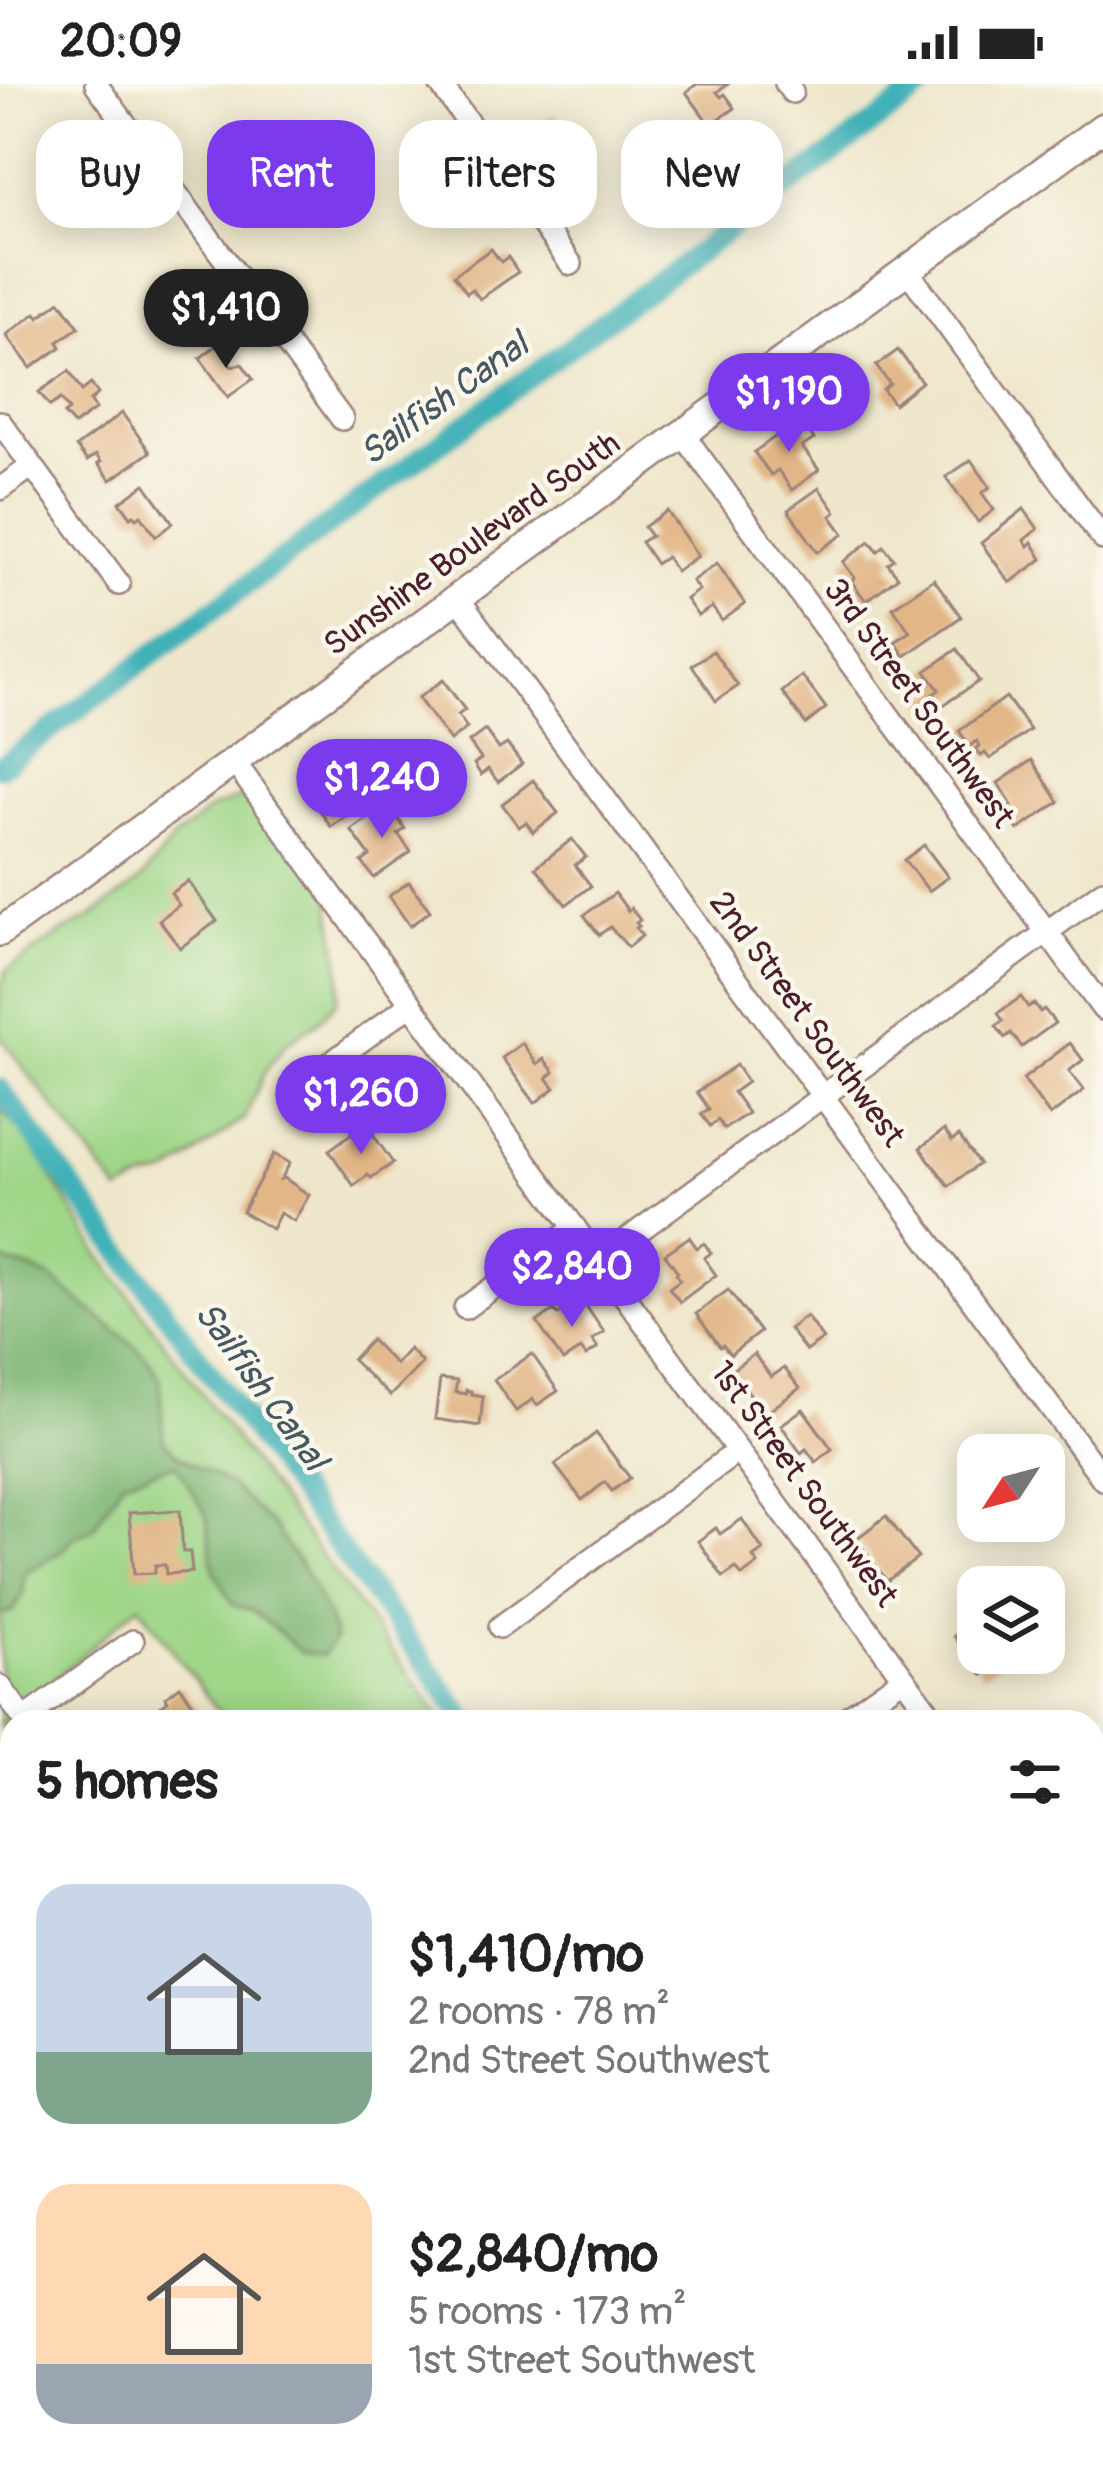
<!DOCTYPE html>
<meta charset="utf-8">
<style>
body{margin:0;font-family:Pangolin,sans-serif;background:#f2f2f2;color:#222;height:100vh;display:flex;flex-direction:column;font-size:45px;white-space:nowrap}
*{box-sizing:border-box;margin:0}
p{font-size:39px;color:#767676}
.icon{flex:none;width:66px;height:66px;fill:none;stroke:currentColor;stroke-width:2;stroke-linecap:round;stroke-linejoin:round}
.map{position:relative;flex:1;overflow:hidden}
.panel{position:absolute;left:0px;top:1626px;width:1104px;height:771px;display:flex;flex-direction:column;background:#fff;border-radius:36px 36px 0 0;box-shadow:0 6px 30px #0003}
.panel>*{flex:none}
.banner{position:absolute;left:36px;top:36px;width:1032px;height:108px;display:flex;gap:24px}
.needle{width:78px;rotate:234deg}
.tools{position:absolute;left:957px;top:1350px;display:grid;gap:24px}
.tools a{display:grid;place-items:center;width:108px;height:108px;border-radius:24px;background:#fff;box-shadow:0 6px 30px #0003;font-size:60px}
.price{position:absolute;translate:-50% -102px;padding:0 27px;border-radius:42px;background:#7c3aed;color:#fff;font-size:39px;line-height:78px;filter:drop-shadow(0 3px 6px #0008)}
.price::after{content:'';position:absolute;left:50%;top:72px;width:36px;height:27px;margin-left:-18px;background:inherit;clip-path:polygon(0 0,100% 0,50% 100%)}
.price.active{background:#222;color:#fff}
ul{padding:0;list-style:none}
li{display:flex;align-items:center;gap:36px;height:300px;padding:0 36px}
li span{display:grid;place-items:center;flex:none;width:336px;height:240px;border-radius:36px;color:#555}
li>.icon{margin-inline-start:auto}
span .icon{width:144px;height:144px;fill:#fffc;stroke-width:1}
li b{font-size:51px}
h2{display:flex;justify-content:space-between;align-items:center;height:144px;padding:0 36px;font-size:51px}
.chip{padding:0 42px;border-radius:36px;background:#fff;box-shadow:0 6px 30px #0003;font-size:42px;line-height:108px}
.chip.active{background:#7c3aed;color:#fff}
.status{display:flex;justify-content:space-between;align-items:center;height:84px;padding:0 60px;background:#fff;direction:ltr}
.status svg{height:33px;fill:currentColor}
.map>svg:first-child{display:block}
.green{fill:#9fd688;stroke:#747a5a;stroke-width:3}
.forest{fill:#7fb774;stroke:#646b50;stroke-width:3}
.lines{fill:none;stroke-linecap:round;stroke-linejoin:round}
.canal{stroke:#41b1b7;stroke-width:21}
.building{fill:#e2b687}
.minor-casing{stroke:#9c837c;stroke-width:26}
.tertiary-casing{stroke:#9c837c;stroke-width:32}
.minor{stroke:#fff;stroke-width:21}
.tertiary{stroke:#fff;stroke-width:27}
.labels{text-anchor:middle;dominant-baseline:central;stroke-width:9;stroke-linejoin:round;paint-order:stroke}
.street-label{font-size:33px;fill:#4a1f2b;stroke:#fbf7ec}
.water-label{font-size:36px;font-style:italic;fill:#465963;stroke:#fbf7ec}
</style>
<div class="status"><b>20:09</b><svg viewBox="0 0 49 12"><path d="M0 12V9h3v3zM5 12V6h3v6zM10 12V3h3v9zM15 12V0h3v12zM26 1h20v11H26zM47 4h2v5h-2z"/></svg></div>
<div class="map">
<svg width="1103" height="2396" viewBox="0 0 1103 2396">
<rect width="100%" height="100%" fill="#fbf7ec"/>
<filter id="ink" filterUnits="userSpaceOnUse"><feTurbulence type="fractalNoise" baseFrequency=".00833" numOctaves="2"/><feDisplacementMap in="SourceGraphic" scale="24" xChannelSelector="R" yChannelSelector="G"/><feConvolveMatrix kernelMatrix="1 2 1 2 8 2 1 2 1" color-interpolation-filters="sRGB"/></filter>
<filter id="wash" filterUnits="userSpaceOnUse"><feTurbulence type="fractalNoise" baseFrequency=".004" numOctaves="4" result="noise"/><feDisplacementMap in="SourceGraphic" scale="48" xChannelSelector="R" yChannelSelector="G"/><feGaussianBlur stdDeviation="2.7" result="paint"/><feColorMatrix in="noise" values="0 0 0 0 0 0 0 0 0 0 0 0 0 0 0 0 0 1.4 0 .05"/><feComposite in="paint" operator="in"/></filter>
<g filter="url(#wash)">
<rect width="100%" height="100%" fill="#efe7cc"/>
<g class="green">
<path d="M258 707 329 805 341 891 337 917 320 936 286 960 273 977 264 990 245 1034 169 1090 145 1096 119 1108 0 953V905L7 886 63 848 90 834 141 796 173 755 212 724Z"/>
<path d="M0 1025 32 1060 101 1173 444 1638H226L139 1521 0 1643V1530L14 1527 23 1509 25 1489 60 1468 74 1453 93 1444 123 1396 176 1380 206 1430 214 1486 253 1527 286 1554 329 1536 299 1477 230 1401 176 1371 163 1355 160 1295 149 1277 135 1262 53 1196 34 1186 0 1176Z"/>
<path d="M1092 1890 1103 1900V2033L1092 2042Z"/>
<path d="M1103 2123V2287L1092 2282V2128Z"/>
<path d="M769 2385H995L1003 2396H777Z"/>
</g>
<path class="forest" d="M0 1176 34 1186 53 1196 135 1262 149 1277 160 1295 163 1356 177 1371 230 1401 274 1444 310 1497 329 1536 335 1555 322 1572 301 1568 254 1527 233 1521 214 1486 206 1430 176 1380 123 1396 93 1444 74 1453 60 1468 25 1489 23 1509 13 1527 0 1530Z"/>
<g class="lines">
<g class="canal">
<path d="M0 683 927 0"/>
<path d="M0 1005 468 1638"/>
<path d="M1017 2385 1024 2396"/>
</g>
</g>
<g id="blocks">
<g class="building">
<path d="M697 0H728L717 8 721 13 725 10 735 24 710 41 686 8Z"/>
<path d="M553 30 569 52 555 63 552 58 547 61 539 50 543 47 539 40Z"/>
<path d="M491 165 501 178 508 173 518 188 480 215 472 205 467 209 454 191Z"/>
<path d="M60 217 79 243 58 258 61 263 31 284 6 251 36 229 39 233Z"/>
<path d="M217 261 232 282 242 280 253 295 228 313 200 274Z"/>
<path d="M898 266 922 298 894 320 883 306 890 300 876 282Z"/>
<path d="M69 287 82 307 91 300 98 310 90 317 96 325 74 341 64 330 69 326 61 315 50 322 39 308Z"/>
<path d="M122 329 150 368 111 396 98 380 101 378 96 371 87 377 76 363Z"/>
<path d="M800 335 814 355 802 363 819 386 792 406 778 386 771 391 754 368Z"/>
<path d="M971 376 990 403 982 409 994 426 978 438 946 393Z"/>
<path d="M145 400 173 439 156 452 141 431 137 434 134 431 131 433 120 418Z"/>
<path d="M819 404 836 428 831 432 844 450 818 468 788 426Z"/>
<path d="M1024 425 1038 445 1024 456 1028 462 1032 458 1042 475 1010 499 981 459Z"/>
<path d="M667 427 698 472 676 487 666 473 656 480 641 458 651 452 644 443Z"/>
<path d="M870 457 878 467 884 462 894 475 888 480 898 493 866 517 851 497 855 494 843 478Z"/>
<path d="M717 479 745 520 722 537 712 523 698 532 686 515 699 506 692 497Z"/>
<path d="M934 495 961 533 905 572 895 558 910 548 893 523Z"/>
<path d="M957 565 979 597 933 628 925 616 939 606 926 587Z"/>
<path d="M713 567 738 602 716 617 692 581Z"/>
<path d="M802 592 826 624 806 640 782 608Z"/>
<path d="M443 596 465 626 458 631 467 644 450 657 418 614Z"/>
<path d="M1006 613 1030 646 990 675 985 669 981 672 976 665 980 662 977 657 970 662 959 647Z"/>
<path d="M485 646 499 665 507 660 522 680 498 698 488 685 481 691 474 680 481 675 469 658Z"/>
<path d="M339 675 347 685 353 681 363 695 357 698 369 716 331 743 319 725 329 718 312 694Z"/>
<path d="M1032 676 1059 718 1018 746 1005 726 1012 721 998 699Z"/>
<path d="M533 696 558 729 533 748 526 738 519 743 502 720Z"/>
<path d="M388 720 405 745 398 750 411 768 374 794 362 778 370 772 351 746Z"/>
<path d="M572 755 586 773 575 781 591 802 566 821 536 783Z"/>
<path d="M924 761 948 793 929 807 904 776Z"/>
<path d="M188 797 217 837 180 864 159 836 179 821 171 809Z"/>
<path d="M409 798 430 827 410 842 389 812Z"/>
<path d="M615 809 628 827 631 824 640 836 636 839 639 842 636 844 642 852 628 863 610 843 599 851 584 831Z"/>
<path d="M1021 913 1028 923 1034 920 1040 928 1044 925 1055 939 1022 963 1011 949 1005 954 996 942 1003 937 998 929Z"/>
<path d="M522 959 537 980 544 975 554 988 547 994 555 1004 535 1019 502 974Z"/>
<path d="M1070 959 1083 976 1069 987 1084 1006 1050 1032 1023 995Z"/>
<path d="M736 981 747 998 733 1008 748 1029 724 1045 718 1036 710 1042 701 1030 709 1025 697 1008Z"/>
<path d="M411 985 428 1008 418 1015 427 1027 410 1039 406 1034 395 1042 373 1012Z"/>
<path d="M944 1046 952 1057 959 1052 979 1080 949 1102 920 1064Z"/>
<path d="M354 1048 361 1057 372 1049 393 1079 371 1094 368 1091 354 1102 329 1066Z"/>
<path d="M274 1070 290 1079 281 1095 284 1094 309 1111 294 1137 280 1129 272 1145 242 1128Z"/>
<path d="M689 1153 697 1164 704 1159 711 1169 704 1174 716 1191 680 1218 669 1204 680 1196 676 1190 678 1188 665 1170Z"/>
<path d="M728 1206 760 1248 730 1271 723 1261 720 1263 696 1230Z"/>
<path d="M581 1215 604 1248 592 1256 598 1264 586 1272 581 1265 563 1277 537 1238 554 1226 558 1231Z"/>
<path d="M806 1232 823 1255 806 1267 789 1245Z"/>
<path d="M371 1256 395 1280 409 1265 422 1279 390 1312 352 1276Z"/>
<path d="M532 1270 558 1307 537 1321 533 1315 516 1327 494 1296Z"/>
<path d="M754 1270 771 1293 784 1284 800 1304 765 1330 732 1286Z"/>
<path d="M440 1295 457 1297 455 1308 466 1310V1306L471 1307V1310L483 1312 480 1342 435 1335Z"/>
<path d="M803 1325 832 1365 816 1378 806 1365 801 1369 781 1341Z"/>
<path d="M596 1349 630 1394 612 1407 605 1398 582 1416 555 1381Z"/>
<path d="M180 1426 183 1468H190L192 1488 166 1490 165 1481H155V1489L134 1490 129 1429Z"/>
<path d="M886 1432 918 1474 887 1497 856 1455Z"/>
<path d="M742 1435 763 1466 753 1473 758 1480 742 1492 736 1484 723 1493 698 1457 716 1444 720 1450Z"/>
<path d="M978 1535V1569H1013L983 1591 954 1552Z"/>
<path d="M180 1602 202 1632 194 1638H148L155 1633 152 1629 168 1617 165 1613Z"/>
</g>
</g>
</g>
<g filter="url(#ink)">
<use href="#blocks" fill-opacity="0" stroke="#9c837c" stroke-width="3"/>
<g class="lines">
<g class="minor-casing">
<g id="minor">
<path d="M96 0 342 335"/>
<path d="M440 0 571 180"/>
<path d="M786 0 792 8"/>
<path d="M907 186 1103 455"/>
<path d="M0 338 119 500"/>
<path d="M683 350 1103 925"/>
<path d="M0 405 32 382"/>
<path d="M458 514 1103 1395"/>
<path d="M235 679 936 1638"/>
<path d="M305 998 411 920"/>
<path d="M599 1176 1103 807"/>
<path d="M465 1224 575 1144"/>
<path d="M500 1543 738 1367"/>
<path d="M0 1602 26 1638"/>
<path d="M24 1635 133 1557"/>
<path d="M841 1638 903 1594"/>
<path d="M1092 1722 1103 1713"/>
<path d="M1092 1849 1103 1864"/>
<path d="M0 2072 12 2089"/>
<path d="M1092 2080 1103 2067"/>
<path d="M0 2328 12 2319"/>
<path d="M229 2385 237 2396"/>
<path d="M572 2385 580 2396"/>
<path d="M887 2396 902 2385"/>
</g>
</g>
<g class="tertiary-casing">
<path id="tertiary" d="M0 848 1103 43"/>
</g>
<use href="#minor" class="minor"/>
<use href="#tertiary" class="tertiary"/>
</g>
</g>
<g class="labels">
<g class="street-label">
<text transform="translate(472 460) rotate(-36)">Sunshine Boulevard South</text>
<text transform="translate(919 619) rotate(54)">3rd Street Southwest</text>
<text transform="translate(807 935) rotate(54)">2nd Street Southwest</text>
<text transform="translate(804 1400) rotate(54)">1st Street Southwest</text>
</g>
<g class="water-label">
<text transform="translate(444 315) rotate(-36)">Sailfish Canal</text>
<text transform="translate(261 1302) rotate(54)">Sailfish Canal</text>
</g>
</g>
</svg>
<div class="tools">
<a><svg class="needle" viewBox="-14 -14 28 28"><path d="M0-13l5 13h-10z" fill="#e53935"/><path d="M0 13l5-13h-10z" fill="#767676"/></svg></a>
<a><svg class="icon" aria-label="layers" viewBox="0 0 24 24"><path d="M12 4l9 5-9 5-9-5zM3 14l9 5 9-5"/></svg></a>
</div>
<b class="price active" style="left:226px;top:287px">$1,410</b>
<b class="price" style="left:789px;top:371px">$1,190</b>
<b class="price" style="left:382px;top:757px">$1,240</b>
<b class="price" style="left:361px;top:1073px">$1,260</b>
<b class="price" style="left:572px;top:1246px">$2,840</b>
<div class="banner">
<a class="chip">Buy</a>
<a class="chip active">Rent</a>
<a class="chip">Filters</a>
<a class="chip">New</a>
</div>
<section class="panel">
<h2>5 homes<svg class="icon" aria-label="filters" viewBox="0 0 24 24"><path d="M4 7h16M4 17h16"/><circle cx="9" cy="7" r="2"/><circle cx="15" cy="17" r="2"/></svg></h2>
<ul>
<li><span style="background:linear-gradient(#c9d6e8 70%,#7fa58c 0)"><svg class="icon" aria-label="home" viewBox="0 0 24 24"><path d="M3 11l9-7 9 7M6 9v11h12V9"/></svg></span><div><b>$1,410/mo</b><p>2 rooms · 78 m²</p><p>2nd Street Southwest</p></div></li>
<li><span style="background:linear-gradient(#ffd9b3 75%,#9aa5b1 0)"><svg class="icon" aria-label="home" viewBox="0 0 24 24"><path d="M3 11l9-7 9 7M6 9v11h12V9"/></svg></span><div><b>$2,840/mo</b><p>5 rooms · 173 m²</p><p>1st Street Southwest</p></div></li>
</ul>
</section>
</div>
